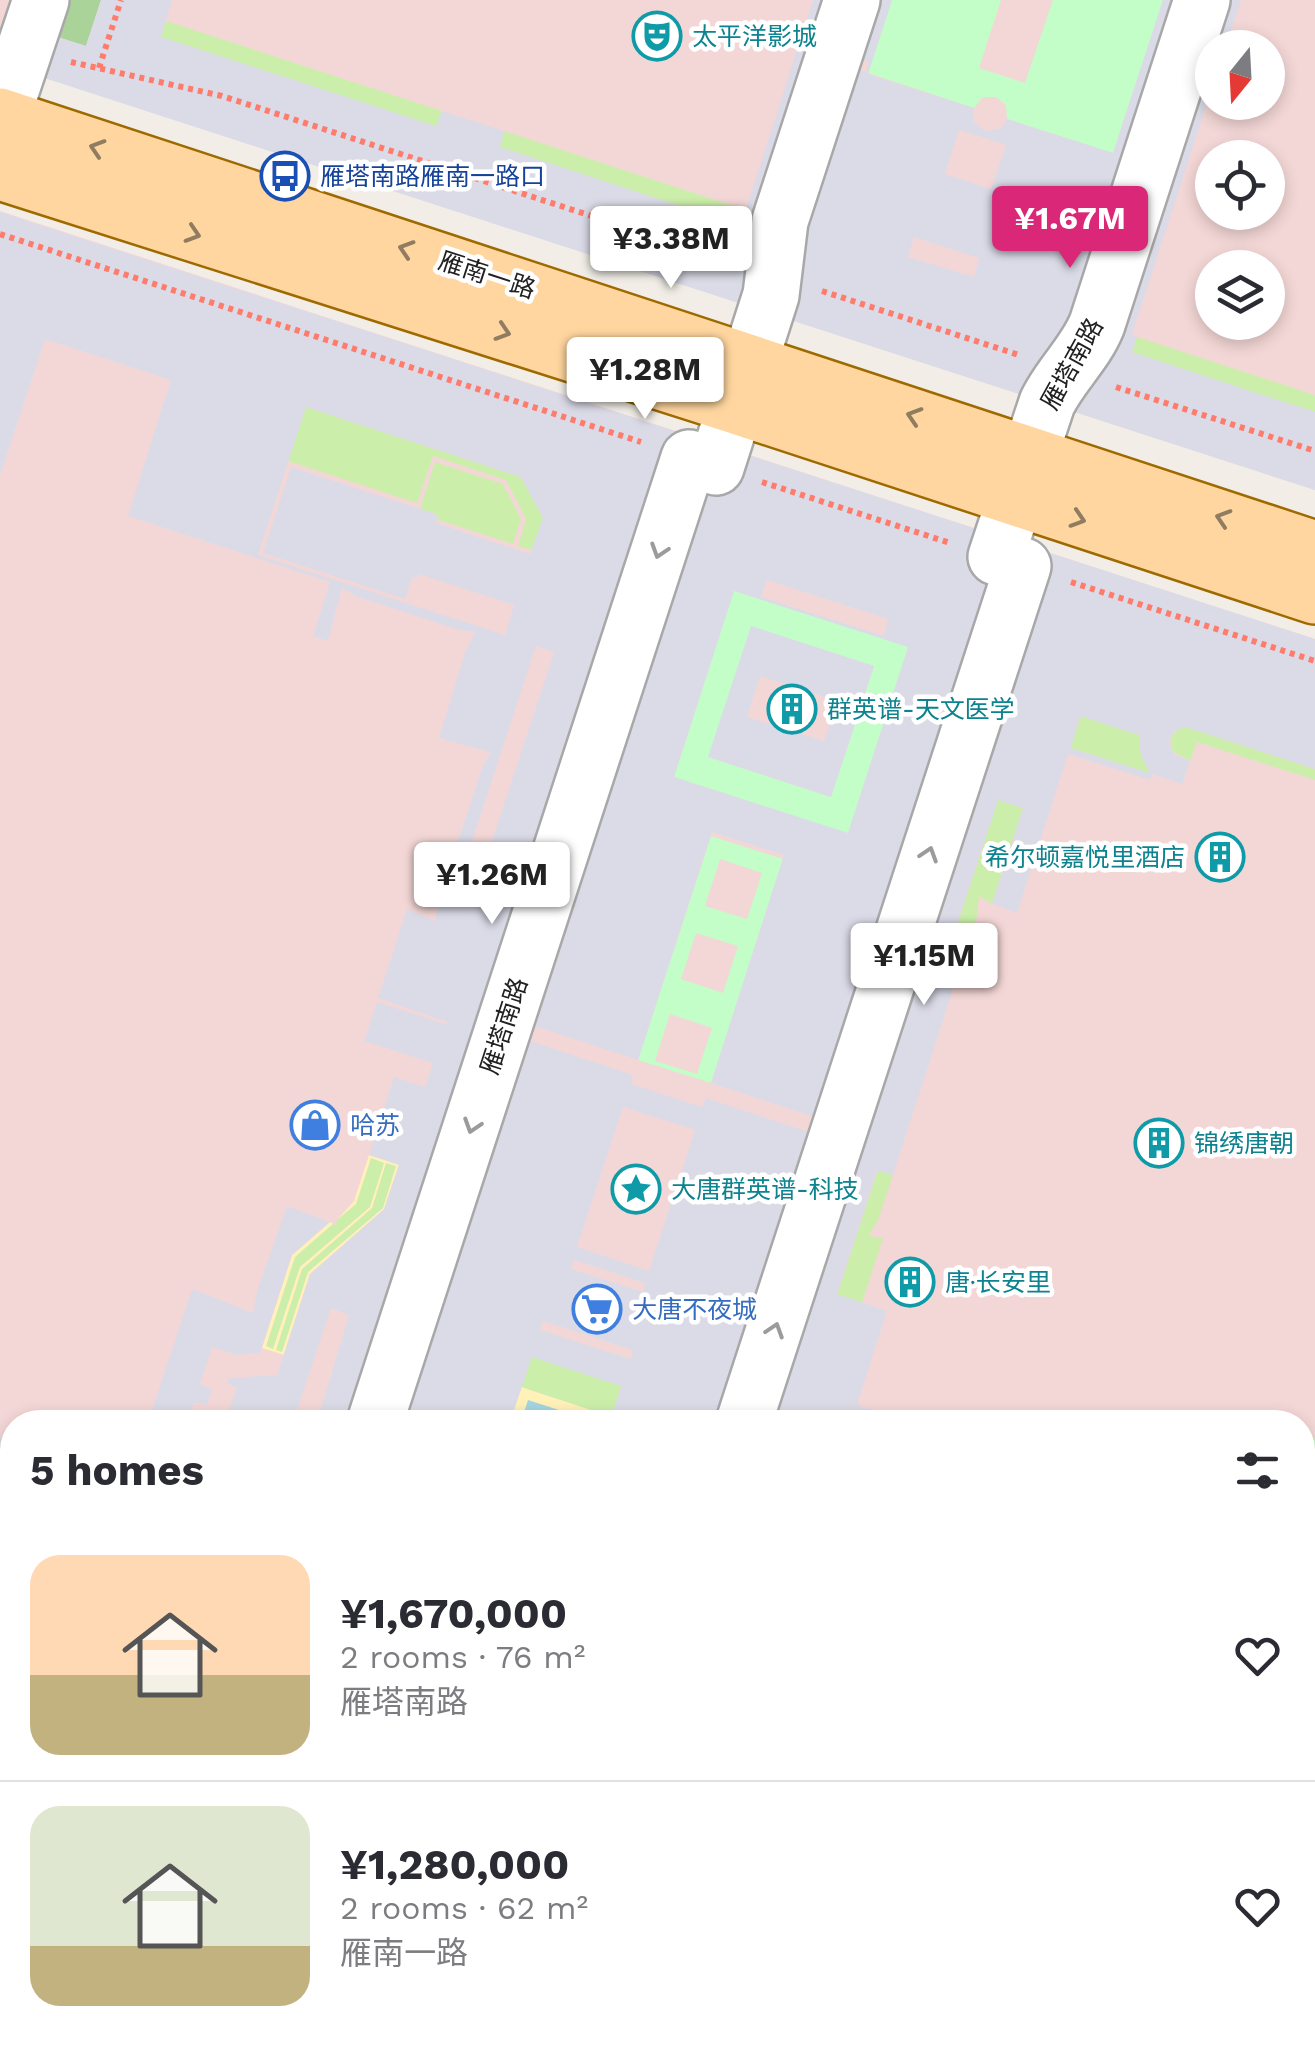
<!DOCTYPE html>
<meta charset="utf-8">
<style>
body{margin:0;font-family:"Work Sans","Noto Sans SC",sans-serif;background:#f7f7f7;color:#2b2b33;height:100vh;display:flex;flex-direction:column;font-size:38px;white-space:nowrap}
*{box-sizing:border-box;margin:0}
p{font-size:32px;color:#7c7c81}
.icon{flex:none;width:55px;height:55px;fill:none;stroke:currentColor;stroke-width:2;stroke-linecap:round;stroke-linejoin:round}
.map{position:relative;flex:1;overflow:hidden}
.sheet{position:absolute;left:0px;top:1410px;width:1315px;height:642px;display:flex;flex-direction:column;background:#fff;border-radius:40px 40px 0 0;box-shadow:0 5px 15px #0003}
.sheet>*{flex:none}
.needle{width:65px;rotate:198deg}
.controls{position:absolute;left:1195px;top:30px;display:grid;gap:20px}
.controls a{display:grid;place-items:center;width:90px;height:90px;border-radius:50%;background:#fff;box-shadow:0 5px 15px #0003;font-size:50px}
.price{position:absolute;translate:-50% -85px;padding:0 22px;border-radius:10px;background:#fff;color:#222;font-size:32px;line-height:65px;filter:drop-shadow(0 2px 5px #0008)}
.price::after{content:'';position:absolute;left:50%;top:60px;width:30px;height:22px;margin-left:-15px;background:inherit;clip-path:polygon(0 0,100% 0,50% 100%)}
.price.selected{background:#db2777;color:#fff}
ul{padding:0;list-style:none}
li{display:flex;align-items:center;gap:30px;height:250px;padding:0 30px}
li+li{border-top:2px solid #e1e1e2}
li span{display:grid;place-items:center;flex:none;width:280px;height:200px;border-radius:30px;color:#555}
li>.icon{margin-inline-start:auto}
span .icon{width:120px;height:120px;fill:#fffc;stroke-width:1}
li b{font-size:42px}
h2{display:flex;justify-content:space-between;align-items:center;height:120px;padding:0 30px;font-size:42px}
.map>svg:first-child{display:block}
.residential{fill:#dfdede}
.commercial{fill:#f3d7d6;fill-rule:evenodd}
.grass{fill:#cceeab}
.forest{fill:#aad399}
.sand{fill:#fff1b8;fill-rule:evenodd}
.park{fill:#c3fdc8;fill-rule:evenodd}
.plaza{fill:#dbdbe8;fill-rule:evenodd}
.water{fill:#a5d4e2}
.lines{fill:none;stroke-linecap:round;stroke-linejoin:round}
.minor-casing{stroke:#a8a8a8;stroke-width:60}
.major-casing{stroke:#9e6a00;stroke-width:60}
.path{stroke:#ff7b6b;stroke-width:6;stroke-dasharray:5 5;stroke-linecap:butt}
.minor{stroke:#fff;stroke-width:55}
.major{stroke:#ffd69f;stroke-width:55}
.oneway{stroke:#907c60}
.oneway2{stroke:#9b9b9b}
.labels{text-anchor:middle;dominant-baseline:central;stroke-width:9;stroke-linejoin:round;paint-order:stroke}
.culture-label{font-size:25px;fill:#0d838f;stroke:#fff;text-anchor:start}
.transit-label{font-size:25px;fill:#164399;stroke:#fff;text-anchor:start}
.street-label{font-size:25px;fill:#212121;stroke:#fff}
.shop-label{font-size:25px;fill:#366cbe;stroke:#fff;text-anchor:start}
</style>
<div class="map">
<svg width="1315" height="2052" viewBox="0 0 1315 2052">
<rect width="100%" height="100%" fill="#f2eee7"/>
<path class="residential" d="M1303 1743 1315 1747V2052H1168L1172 2040H1302Z"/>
<g class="commercial">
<path d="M0 0H1315V490L0 63ZM1212 48H1268V102H1212ZM1212 158H1268V212H1212ZM1212 268H1268V322H1212Z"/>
<path d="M0 211 1315 639V1747L1302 1743V1422H12V2040H1172L1168 2052H0Z"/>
</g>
<g class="grass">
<path d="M166 21 442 111 436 127 160 37Z"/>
<path d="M504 131 740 208 735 224 499 147Z"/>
<path d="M1137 337 1315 395V412L1132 353Z"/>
<path d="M306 407 521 477 543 518 532 550 518 546 526 519 506 480 433 456 417 503 288 461Z"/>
<path d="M435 462 503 484 521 519 513 544 436 519 437 514 420 509Z"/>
<path d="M1081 716 1139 735 1141 756 1152 774 1070 748Z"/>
<path d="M1186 727 1315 769V780L1197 742 1190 761 1172 751 1170 737 1179 728Z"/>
<path d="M998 800 1023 808 992 904 979 896 977 916 962 961 947 956Z"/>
<path d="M371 1158 385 1162 370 1207 300 1267 273 1349 266 1347 295 1256 333 1224 336 1225 337 1220 356 1204Z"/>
<path d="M386 1163 396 1166 383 1208 308 1272 282 1352 275 1350 302 1269 372 1208Z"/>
<path d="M878 1170 893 1175 878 1220 869 1236 883 1238 862 1303 837 1295Z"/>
<path d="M531 1356 622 1386 612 1417 521 1387Z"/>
<path d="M1303 1743 1315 1747V1801L1309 1820 1303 1818V1797H1306L1312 1783 1303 1774Z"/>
<path d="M1224 2040H1294L1315 2047V2052H1261Z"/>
</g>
<path class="forest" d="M56 0H101L86 46 45 33Z"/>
<g class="sand">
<path d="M369 1155 399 1164 384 1210 310 1274 284 1355 262 1348 292 1255 330 1222 333 1224 295 1257 266 1346 273 1349 300 1267 370 1207 384 1163 371 1158 356 1204 337 1220 354 1201ZM386 1163 396 1166 383 1208 308 1272 282 1352 276 1350 302 1269 372 1208Z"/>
<path d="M521 1387 612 1417 610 1422H596L528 1401 521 1422H510Z"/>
</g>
<g class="park">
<path d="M892 0H1001L979 68 1025 83 1053 0H1163L1113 153 1007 119 1006 105 996 97H983L974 108 868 73Z"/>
<path d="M734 590 909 647 848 834 674 777ZM751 627 874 666 831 797 709 757Z"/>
<path d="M711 836 783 859 711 1083 638 1060ZM720 859 762 873 747 919 705 906ZM696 933 738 946 723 993 681 979ZM670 1014 712 1028 697 1074 655 1061Z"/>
<path d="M1315 1437V1690L1303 1685 1302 1475Z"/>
</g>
<g class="plaza">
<path d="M101 0H172L161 37 436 126 442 111 504 131 500 147 735 224 740 208 746 209 813 0H892L868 74 974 108 973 120 985 131 1001 128 1007 119 1113 153 1163 0H1241L1226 47 1212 48V88L1132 335 1137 337 1132 352 1315 412V490L32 74 45 33 86 46ZM802 41 869 62 866 72 800 51ZM959 130 1006 145 991 189 945 174ZM914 237 979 258 974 277 908 257Z"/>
<path d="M0 212 1315 639V769L1186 727 1174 731 1169 744 1175 755 1190 761 1182 784 1152 774 1150 780 1068 754 1017 913 992 904 1023 808 998 800 947 955 962 961 893 1175 877 1171 837 1294 887 1311 857 1405 911 1422H891L855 1411 851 1422H610L621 1386 532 1357 510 1422H317L349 1315 331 1308 293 1422H225L237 1387 227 1384 229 1378 277 1375 310 1274 384 1209 399 1165 369 1155 394 1077 425 1087 433 1063 364 1041 377 1002 445 1024 447 1022 378 998 407 909 435 921 439 900 481 771 490 752 439 738 465 652 475 632 459 630 355 596 342 588 328 641 313 636 330 582 128 516 171 380 45 339 0 475ZM306 407 521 477 543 518 530 554 436 523 438 515 291 467 263 553 405 599 412 577 417 578 419 574 514 605 505 635 258 555ZM651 483 705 501 635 716 581 698ZM767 580 888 619 884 636 761 597ZM734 591 908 647 848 833 674 777ZM985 591 1039 609 968 824 915 806ZM536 646 554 652 471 905 453 899ZM1080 716 1139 735 1141 756 1150 773 1071 748ZM562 756 617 774 535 1026 638 1060 712 832 784 855 711 1083 814 1117 896 865 950 882 854 1178 800 1160 809 1132 706 1098 702 1107 631 1084 633 1075 530 1041 457 1262 404 1244ZM623 1107 695 1130 649 1271 577 1247ZM785 1207 839 1224 803 1333 750 1315ZM574 1260 645 1283 643 1292 571 1269ZM385 1301 439 1319 415 1391 362 1374ZM543 1321 633 1350 631 1359 540 1330Z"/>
<path d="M751 626 874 666 831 797 708 757ZM760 676 837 701 824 741 747 717Z"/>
<path d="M287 1206 330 1222 292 1255 260 1353 237 1355 212 1347 200 1384 212 1389 207 1405 194 1402 187 1422H148L192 1289 253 1313 257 1291Z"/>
<path d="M0 1437 12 1441V1520L0 1516Z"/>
<path d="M8 2009 12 2010V2040H145L141 2052H0V2021L6 2024Z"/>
<path d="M205 2040H309L305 2052H201Z"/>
<path d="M409 2040H491L512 2047 510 2052H406Z"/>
</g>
<path class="water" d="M528 1400 596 1422H569L550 1416V1422H521Z"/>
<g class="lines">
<g class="minor-casing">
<g id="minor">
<path d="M2 117 41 0"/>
<path d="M716 467 771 295 780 221 852 0"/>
<path d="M996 557 1047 403C1061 374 1085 354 1097 324L1202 0"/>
<path d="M375 1422 689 458"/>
<path d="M744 1422 1023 566"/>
<path d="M171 2052 175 2040"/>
<path d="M540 2052 544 2040"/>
<path d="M1188 2052 1200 2044 1230 2052"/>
</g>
</g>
<g class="major-casing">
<g id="major">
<path d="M0 116 1315 549"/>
<path d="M0 172 736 406 1315 596"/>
</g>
</g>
<g class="path">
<path d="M71 62 222 96 724 259"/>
<path d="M99 68 121 0"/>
<path d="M0 234 641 442"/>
<path d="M822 291 1019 355"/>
<path d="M1116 387 1315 451"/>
<path d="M762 482 950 543"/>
<path d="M1071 582 1315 661"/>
<path d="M1302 1613 1315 1617"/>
</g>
<use href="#minor" class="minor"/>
<use href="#major" class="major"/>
</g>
<defs><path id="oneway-chevron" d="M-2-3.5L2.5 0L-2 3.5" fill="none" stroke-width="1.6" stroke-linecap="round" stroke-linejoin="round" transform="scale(2.5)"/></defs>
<g class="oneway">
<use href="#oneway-chevron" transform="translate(97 148) rotate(-162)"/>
<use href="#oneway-chevron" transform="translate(193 234) rotate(18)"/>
<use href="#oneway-chevron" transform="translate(406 249) rotate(-162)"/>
<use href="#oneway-chevron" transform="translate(503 332) rotate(18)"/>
<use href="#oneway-chevron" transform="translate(914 416) rotate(-162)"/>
<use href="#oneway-chevron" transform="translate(1223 518) rotate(-162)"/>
<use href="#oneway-chevron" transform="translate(1078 519) rotate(18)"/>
</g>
<g class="oneway2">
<use href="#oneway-chevron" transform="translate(659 551) rotate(108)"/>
<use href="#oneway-chevron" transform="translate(929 854) rotate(-72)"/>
<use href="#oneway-chevron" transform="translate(472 1126) rotate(108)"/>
<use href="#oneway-chevron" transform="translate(775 1330) rotate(-72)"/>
</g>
<defs>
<g id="theatre-ring" transform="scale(2.5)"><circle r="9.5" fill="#fff" stroke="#0f9aa8" stroke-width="1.5"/><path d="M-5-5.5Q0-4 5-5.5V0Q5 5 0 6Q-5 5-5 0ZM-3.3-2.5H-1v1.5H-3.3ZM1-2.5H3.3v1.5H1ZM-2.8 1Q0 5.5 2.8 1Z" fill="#0f9aa8"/></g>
<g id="bus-ring" transform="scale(2.5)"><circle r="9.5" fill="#fff" stroke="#1a4fb4" stroke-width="1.5"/><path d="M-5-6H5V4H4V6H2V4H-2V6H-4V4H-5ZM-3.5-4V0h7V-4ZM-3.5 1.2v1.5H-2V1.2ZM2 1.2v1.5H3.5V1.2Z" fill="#1a4fb4"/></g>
<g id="building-ring" transform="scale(2.5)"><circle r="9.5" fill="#fff" stroke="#0f9aa8" stroke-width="1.5"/><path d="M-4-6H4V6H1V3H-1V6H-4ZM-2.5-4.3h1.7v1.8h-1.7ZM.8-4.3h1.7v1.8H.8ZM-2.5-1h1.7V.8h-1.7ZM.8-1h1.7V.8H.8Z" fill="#0f9aa8"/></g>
<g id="shop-ring" transform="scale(2.5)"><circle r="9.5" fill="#fff" stroke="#3f7fe0" stroke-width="1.5"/><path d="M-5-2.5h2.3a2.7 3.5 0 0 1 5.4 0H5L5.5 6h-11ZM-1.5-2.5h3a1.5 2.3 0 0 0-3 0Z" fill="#3f7fe0"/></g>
<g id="sight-ring" transform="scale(2.5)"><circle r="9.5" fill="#fff" stroke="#0f9aa8" stroke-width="1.5"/><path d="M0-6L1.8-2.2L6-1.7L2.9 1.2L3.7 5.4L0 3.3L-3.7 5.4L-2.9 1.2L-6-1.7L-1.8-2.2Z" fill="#0f9aa8"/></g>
<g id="supermarket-ring" transform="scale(2.5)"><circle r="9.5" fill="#fff" stroke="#3f7fe0" stroke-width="1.5"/><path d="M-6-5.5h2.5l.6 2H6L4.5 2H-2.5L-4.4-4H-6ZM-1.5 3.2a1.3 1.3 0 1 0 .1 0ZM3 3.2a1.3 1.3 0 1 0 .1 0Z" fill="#3f7fe0"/></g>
</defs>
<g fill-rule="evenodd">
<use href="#theatre-ring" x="657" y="36"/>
<use href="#bus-ring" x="285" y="176"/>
<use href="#building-ring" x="792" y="709"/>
<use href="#building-ring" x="1220" y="857"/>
<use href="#shop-ring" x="315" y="1125"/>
<use href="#building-ring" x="1159" y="1143"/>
<use href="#sight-ring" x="636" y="1189"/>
<use href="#building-ring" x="910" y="1282"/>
<use href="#supermarket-ring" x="597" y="1309"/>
</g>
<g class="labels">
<g class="culture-label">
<text x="692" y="36">太平洋影城</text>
<text x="827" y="709">群英谱-天文医学</text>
<text x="1185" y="857" text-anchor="end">希尔顿嘉悦里酒店</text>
<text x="1194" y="1143">锦绣唐朝</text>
<text x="671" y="1189">大唐群英谱-科技</text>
<text x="945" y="1282">唐·长安里</text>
</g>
<g class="transit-label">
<text x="320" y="176">雁塔南路雁南一路口</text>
</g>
<g class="street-label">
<text transform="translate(487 275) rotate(18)">雁南一路</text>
<text transform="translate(1072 364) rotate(-61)">雁塔南路</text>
<text transform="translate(504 1026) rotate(-72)">雁塔南路</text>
</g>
<g class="shop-label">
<text x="350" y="1125">哈苏</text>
<text x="632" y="1309">大唐不夜城</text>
</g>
</g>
</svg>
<div class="controls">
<a><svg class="needle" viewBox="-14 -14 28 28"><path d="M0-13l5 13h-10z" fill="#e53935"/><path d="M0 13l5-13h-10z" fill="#7c7c81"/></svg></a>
<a><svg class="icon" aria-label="locate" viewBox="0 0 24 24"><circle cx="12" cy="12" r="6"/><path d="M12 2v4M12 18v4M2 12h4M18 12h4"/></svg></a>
<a><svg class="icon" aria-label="layers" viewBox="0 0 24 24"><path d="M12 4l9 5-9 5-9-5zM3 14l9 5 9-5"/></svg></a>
</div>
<b class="price selected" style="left:1070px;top:271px">¥1.67M</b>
<b class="price" style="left:671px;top:291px">¥3.38M</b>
<b class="price" style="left:645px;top:422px">¥1.28M</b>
<b class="price" style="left:492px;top:927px">¥1.26M</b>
<b class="price" style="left:924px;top:1008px">¥1.15M</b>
<section class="sheet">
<h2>5 homes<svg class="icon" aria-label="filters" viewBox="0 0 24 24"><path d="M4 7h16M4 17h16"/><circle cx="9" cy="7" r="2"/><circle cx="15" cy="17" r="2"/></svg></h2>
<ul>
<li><span style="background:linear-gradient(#ffd9b3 60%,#c2b280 0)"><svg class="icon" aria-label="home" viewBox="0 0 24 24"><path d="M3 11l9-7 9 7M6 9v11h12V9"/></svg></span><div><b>¥1,670,000</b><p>2 rooms · 76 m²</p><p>雁塔南路</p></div><svg class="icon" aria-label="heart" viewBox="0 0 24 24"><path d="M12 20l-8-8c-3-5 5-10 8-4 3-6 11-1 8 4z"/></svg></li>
<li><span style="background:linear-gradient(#dfe7d0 70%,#c2b280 0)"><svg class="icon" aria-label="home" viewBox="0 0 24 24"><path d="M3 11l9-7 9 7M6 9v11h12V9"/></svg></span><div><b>¥1,280,000</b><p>2 rooms · 62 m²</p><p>雁南一路</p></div><svg class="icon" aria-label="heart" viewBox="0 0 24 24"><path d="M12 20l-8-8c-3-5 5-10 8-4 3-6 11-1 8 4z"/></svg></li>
</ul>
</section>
</div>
